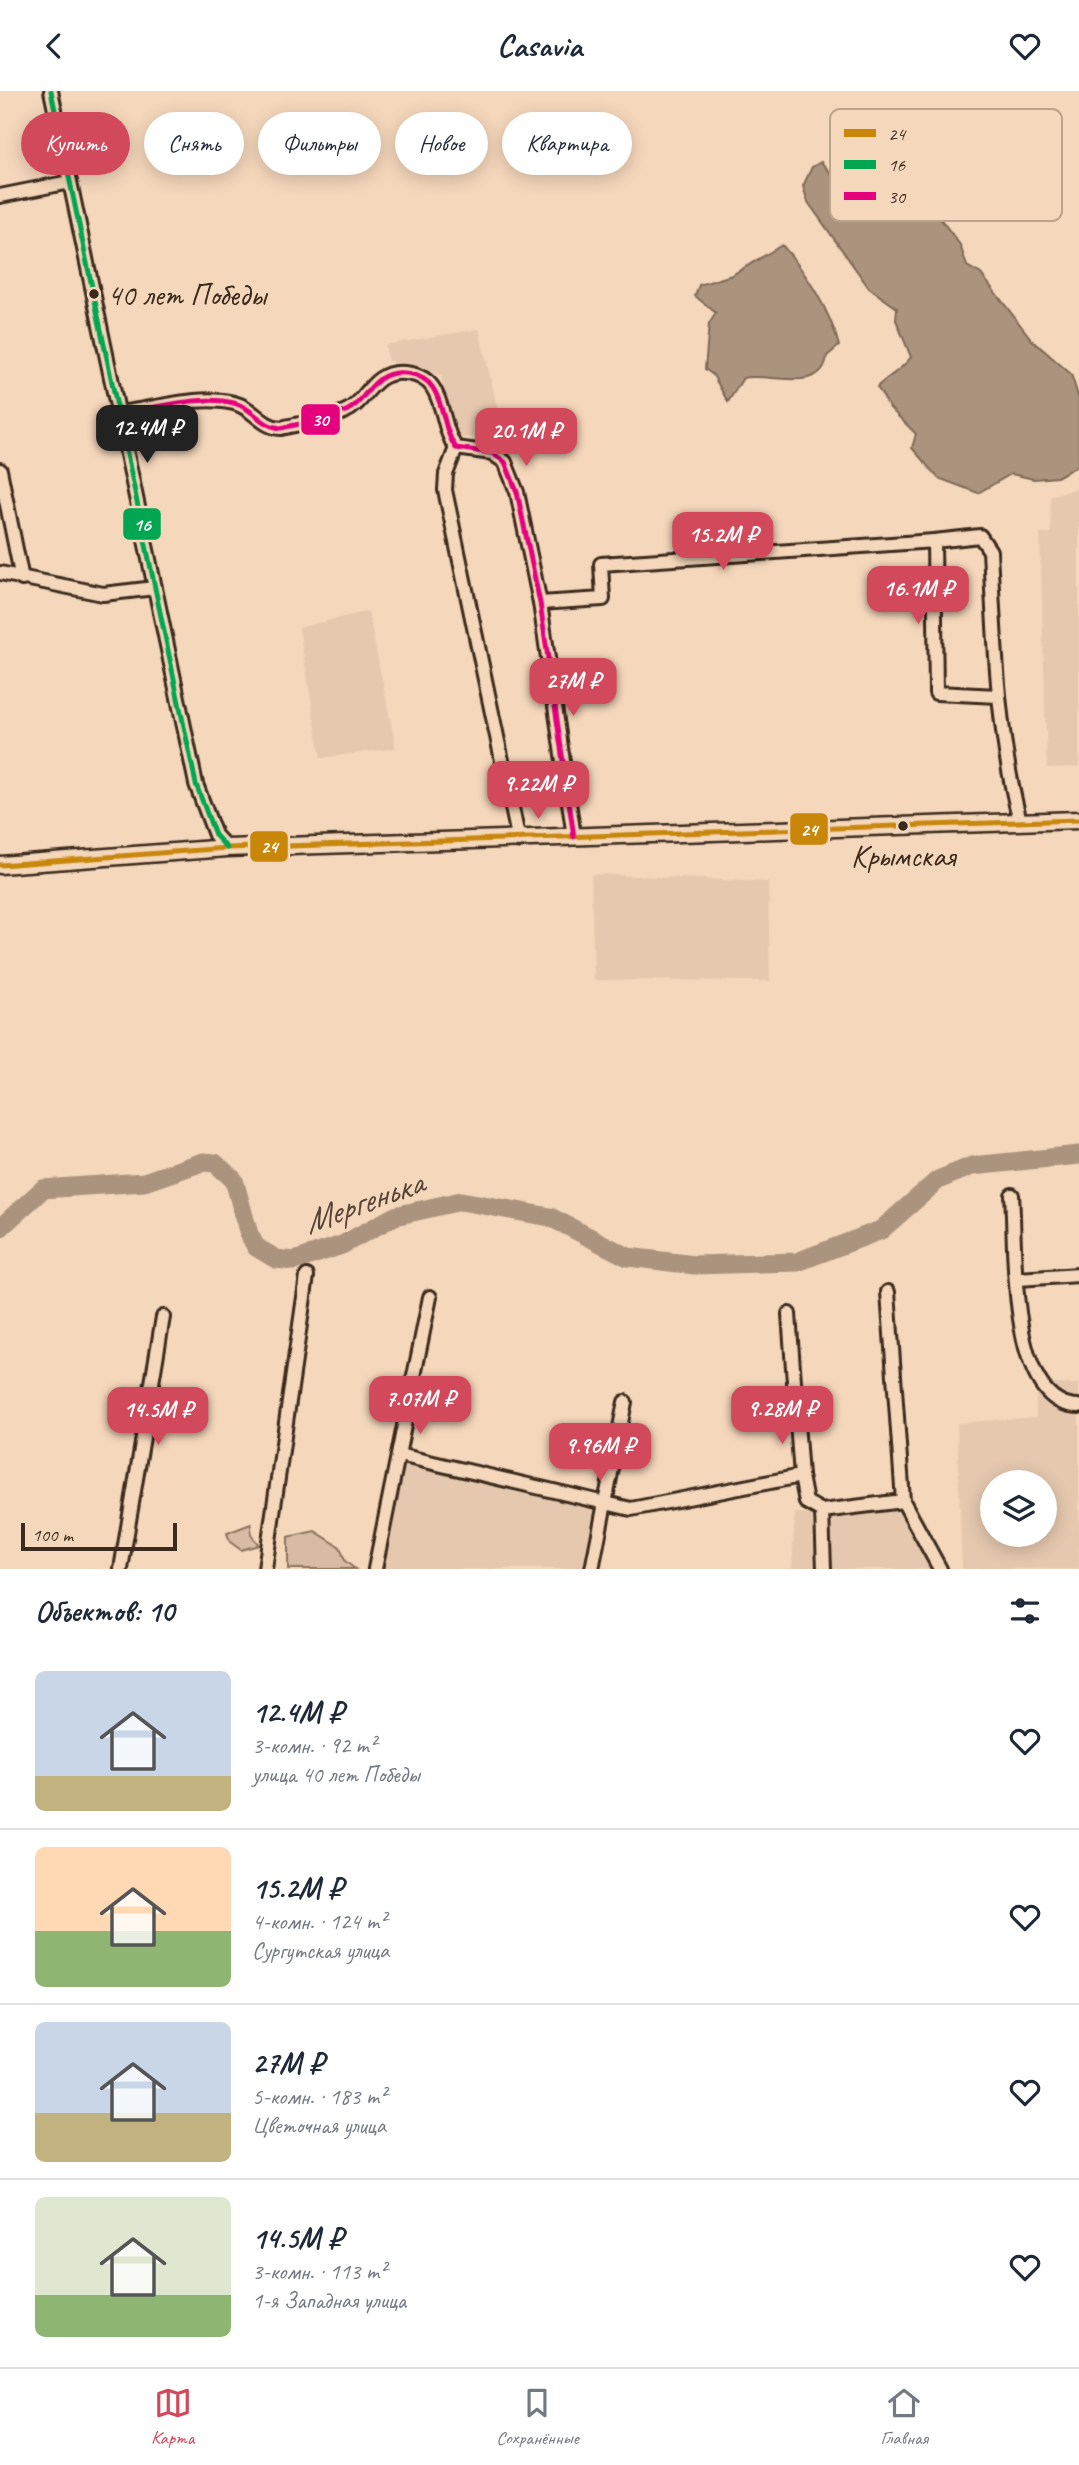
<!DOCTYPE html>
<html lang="ru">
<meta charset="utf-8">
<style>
body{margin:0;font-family:Caveat,sans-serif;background:#f6f6f7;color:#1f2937;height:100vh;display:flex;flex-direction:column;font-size:26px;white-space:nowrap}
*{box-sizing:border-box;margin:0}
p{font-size:23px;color:#747a83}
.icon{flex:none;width:38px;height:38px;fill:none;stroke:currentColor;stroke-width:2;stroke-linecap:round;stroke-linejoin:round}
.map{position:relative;height:1478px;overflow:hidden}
.panel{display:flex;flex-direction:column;background:#fff;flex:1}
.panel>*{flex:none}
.top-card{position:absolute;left:21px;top:21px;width:700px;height:63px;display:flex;gap:14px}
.buttons{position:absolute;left:980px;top:1379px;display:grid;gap:14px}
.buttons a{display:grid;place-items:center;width:77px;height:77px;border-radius:50%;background:#fff;box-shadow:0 4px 18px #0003;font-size:35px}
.scale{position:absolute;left:21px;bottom:18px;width:156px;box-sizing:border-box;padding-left:7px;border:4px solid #3b2a1e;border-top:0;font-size:19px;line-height:24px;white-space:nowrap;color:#3b2a1e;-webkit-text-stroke:5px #f5d7bb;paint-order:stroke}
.price{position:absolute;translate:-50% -60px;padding:0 16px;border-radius:14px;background:#d1495b;color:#fff;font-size:23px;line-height:46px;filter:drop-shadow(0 2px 4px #0008)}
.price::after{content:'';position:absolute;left:50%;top:42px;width:21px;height:16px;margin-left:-10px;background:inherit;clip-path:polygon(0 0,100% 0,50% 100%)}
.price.active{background:#222;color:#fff}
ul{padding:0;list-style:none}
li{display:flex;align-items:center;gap:21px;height:175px;padding:0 35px}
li+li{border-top:2px solid #e0e1e3}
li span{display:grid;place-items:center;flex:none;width:196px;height:140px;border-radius:10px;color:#555}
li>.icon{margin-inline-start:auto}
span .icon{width:84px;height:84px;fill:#fffc;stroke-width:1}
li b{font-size:30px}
h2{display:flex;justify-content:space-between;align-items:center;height:84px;padding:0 35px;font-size:30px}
.tag{padding:0 24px;border-radius:32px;background:#fff;box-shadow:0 4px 18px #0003;font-size:24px;line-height:63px}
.tag.active{background:#d1495b;color:#fff}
header{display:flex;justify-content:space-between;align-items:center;height:91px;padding:0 35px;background:#fff;font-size:32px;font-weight:600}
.tabs{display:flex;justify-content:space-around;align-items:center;height:98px;border-top:2px solid #e0e1e3;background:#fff;font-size:19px;color:#747a83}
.tabs a{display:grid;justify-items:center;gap:4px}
.tabs .active{color:#d1495b}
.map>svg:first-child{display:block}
.built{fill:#e5c8ae;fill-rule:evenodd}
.green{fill:#d7bba2;stroke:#897260;stroke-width:2}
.water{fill:#ab937d;stroke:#7e6957;stroke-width:2}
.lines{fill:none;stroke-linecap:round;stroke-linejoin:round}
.river{stroke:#ab937d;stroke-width:19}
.minor-casing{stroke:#3b2a1e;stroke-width:18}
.major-casing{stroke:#3b2a1e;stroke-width:21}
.minor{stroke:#f5d7bb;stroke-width:12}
.major{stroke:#f5d7bb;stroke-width:16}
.bus-1-casing{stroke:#f5d7bb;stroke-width:10}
.bus-2-casing{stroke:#f5d7bb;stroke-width:10}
.bus-3-casing{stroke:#f5d7bb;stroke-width:10}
.bus-1{stroke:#c88708;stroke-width:5}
.bus-2{stroke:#00a651;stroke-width:5}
.bus-3{stroke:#e5007d;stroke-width:5}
.bus-dot{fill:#3b2a1e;stroke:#f5d7bb;stroke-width:2.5}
.labels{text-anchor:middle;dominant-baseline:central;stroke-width:6;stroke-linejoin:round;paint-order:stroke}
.bus-label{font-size:31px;fill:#3b2a1e;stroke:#f5d7bb;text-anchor:start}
.water-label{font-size:35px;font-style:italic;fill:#574436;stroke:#f5d7bb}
.key{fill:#f5d7bb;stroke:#bda38c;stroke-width:2}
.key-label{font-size:19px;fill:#3b2a1e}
.line-badge{stroke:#f5d7bb;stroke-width:2.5}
.badge-label{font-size:19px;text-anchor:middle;font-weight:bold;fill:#fff}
</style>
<header><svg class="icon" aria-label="back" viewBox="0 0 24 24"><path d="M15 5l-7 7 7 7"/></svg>Casavia<svg class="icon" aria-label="heart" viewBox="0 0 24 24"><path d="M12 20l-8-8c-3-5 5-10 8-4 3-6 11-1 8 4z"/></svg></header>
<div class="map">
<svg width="1079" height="1478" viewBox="0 0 1079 1478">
<rect width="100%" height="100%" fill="#f5d7bb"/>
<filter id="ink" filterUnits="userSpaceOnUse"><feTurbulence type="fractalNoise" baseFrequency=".0143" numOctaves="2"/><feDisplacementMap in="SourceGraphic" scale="14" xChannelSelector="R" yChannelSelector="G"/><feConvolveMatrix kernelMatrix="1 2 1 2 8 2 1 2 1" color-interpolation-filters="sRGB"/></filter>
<g filter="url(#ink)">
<g class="built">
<path d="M479 238 503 341 457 348 441 285 388 270 385 254Z"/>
<path d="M1079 397V676L1047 677 1040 443 1051 442 1050 405Z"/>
<path d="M368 520 396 657 321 667 299 537Z"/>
<path d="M591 783 768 791 770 890 594 889Z"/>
<path d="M1036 1293H1079V1478H962L957 1332 1036 1326ZM992 1391H1045V1444H992Z"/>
<path d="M404 1373 599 1416 586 1478H382Z"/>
<path d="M901 1415 930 1478H827L826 1423Z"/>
<path d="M795 1422 820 1423 822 1478H792Z"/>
</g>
<g class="green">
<path d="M251 1433V1444L259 1454 241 1459 230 1451 227 1442Z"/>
<path d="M315 1440 340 1456 345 1470 355 1478H288V1446Z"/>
</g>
<g class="water">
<path d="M858 55 904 79 960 154 967 175 981 183 1032 249 1071 283 1079 308V374L1057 386 1034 388 1011 383 978 402 938 387 912 357 916 343 890 317 877 296C888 285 902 279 911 266L896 229 897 217 869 197 808 111 803 95 812 76 821 71 837 89 849 81 848 61Z"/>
<path d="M782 154C805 180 831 221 839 255L827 265C823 304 767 281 743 287L728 311 713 284 705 278 709 233 716 222 695 205 699 194 732 184Z"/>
</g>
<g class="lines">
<path class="river" d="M0 1137 43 1098 144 1091 203 1071 215 1072 234 1089 249 1143 256 1156 276 1168 294 1170 342 1154 395 1125 461 1110 550 1126 628 1166 695 1174 797 1171 881 1139 938 1089 972 1075 1079 1064"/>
<g class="minor-casing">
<g id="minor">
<path d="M51 0 196 693 215 744 227 757"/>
<path d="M0 105 70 91"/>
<path d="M119 322C155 318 199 303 234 312 254 317 261 336 281 337 302 332 325 329 344 321 361 314 366 298 380 288 395 277 423 281 433 297 445 316 443 339 456 357L492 362 505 371 517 401 540 512 574 746"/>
<path d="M456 357 446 383 445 399 519 750"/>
<path d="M0 379 22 488"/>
<path d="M0 482 103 503 155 497"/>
<path d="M540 512 603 508 601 473 934 450"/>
<path d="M998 605 936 602 934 450 980 445 990 460C995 551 997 642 1020 730"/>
<path d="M1012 1104C1016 1154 1007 1315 1079 1315"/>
<path d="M1018 1188 1079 1184"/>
<path d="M888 1201 903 1410 940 1478"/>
<path d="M789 1223 801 1385 806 1411 822 1420 824 1478"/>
<path d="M399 1364 631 1418 801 1385"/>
<path d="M822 1420 903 1410"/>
<path d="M121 1478 163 1226"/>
<path d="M265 1478 307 1185"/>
<path d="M375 1478 430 1206"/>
<path d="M592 1478 625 1311"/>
</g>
</g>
<g class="major-casing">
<path id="major" d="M0 774 227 757 1079 729"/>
</g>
<use href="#minor" class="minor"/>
<use href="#major" class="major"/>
<g class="bus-1-casing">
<path id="bus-1" d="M0 774 227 757 1079 729"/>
</g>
<g class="bus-2-casing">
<path id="bus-2" d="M51 0 196 693 215 744 227 757"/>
</g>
<g class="bus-3-casing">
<path id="bus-3" d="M119 322C155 318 199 303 234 312 254 317 261 336 281 337 302 332 325 329 344 321 361 314 366 298 380 288 395 277 423 281 433 297 445 316 443 339 456 357L492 362 505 371 517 401 540 512 574 746"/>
</g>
<use href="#bus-1" class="bus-1"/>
<use href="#bus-2" class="bus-2"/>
<use href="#bus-3" class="bus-3"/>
</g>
</g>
<g class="bus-dot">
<circle cx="94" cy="203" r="6"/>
<circle cx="903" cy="735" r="6"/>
</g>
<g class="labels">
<g class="bus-label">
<text x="107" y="203">40 лет Победы</text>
<text x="903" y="764" text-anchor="middle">Крымская</text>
</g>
<g class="water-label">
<text transform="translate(363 1111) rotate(-20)">Мергенька</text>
</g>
</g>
<rect x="830" y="18" width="232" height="112" rx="10" class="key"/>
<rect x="844" y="38" width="32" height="8" fill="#c88708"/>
<rect x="844" y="69" width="32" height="9" fill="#00a651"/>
<rect x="844" y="101" width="32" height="8" fill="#e5007d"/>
<g class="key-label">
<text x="888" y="49">24</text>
<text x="888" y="80">16</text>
<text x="888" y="112">30</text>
</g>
<g class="line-badge">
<rect x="300" y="312" width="41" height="33" rx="7" fill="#e5007d"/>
<rect x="122" y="416" width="40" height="34" rx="7" fill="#00a651"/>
<rect x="789" y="721" width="40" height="34" rx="7" fill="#c88708"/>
<rect x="249" y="739" width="40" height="33" rx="7" fill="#c88708"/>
</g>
<g class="badge-label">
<text x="320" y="335">30</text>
<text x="142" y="440">16</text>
<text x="809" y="745">24</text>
<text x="269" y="762">24</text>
</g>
</svg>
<div class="buttons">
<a><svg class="icon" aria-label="layers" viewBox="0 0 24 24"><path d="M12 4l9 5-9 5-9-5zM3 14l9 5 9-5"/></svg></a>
</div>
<div class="scale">100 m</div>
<b class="price active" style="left:147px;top:374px">12.4M ₽</b>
<b class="price" style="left:526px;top:377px">20.1M ₽</b>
<b class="price" style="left:723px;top:481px">15.2M ₽</b>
<b class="price" style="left:918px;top:535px">16.1M ₽</b>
<b class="price" style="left:573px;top:627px">27M ₽</b>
<b class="price" style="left:538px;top:730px">9.22M ₽</b>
<b class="price" style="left:420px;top:1345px">7.07M ₽</b>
<b class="price" style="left:782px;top:1355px">9.28M ₽</b>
<b class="price" style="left:158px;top:1356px">14.5M ₽</b>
<b class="price" style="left:600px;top:1392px">9.96M ₽</b>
<div class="top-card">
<a class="tag active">Купить</a>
<a class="tag">Снять</a>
<a class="tag">Фильтры</a>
<a class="tag">Новое</a>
<a class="tag">Квартира</a>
</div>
</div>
<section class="panel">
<h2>Объектов: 10<svg class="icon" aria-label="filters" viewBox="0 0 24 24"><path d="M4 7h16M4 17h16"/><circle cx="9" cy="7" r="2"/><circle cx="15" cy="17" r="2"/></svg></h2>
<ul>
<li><span style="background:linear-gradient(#c9d6e8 75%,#c2b280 0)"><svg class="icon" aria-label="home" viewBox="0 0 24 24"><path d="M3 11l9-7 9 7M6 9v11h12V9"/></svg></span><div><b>12.4M ₽</b><p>3-комн. · 92 m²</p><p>улица 40 лет Победы</p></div><svg class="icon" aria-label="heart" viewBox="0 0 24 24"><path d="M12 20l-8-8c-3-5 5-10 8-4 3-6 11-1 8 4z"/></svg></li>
<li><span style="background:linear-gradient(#ffd9b3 60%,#8fb573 0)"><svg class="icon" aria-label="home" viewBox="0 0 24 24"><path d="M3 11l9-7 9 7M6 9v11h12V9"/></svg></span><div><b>15.2M ₽</b><p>4-комн. · 124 m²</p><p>Сургутская улица</p></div><svg class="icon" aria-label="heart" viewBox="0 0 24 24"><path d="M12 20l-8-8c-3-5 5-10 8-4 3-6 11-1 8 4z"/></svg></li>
<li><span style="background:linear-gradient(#c9d6e8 65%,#c2b280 0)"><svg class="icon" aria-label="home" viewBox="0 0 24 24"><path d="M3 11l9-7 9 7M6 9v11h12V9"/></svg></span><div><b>27M ₽</b><p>5-комн. · 183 m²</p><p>Цветочная улица</p></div><svg class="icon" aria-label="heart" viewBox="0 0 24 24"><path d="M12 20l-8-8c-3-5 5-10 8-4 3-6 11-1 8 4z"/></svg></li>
<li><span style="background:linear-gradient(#dfe7d0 70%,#8fb573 0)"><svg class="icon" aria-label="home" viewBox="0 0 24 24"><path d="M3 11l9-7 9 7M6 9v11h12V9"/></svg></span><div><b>14.5M ₽</b><p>3-комн. · 113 m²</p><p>1-я Западная улица</p></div><svg class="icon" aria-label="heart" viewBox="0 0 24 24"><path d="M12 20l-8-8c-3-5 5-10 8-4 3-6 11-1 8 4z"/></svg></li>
</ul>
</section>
<nav class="tabs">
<a class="active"><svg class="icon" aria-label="map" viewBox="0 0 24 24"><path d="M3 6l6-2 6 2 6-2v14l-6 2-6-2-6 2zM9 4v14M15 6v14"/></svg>Карта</a>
<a><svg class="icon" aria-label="saved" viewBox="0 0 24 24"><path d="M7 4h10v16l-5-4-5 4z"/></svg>Сохранённые</a>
<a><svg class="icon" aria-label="home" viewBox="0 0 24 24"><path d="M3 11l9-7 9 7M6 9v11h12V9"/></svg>Главная</a>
</nav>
